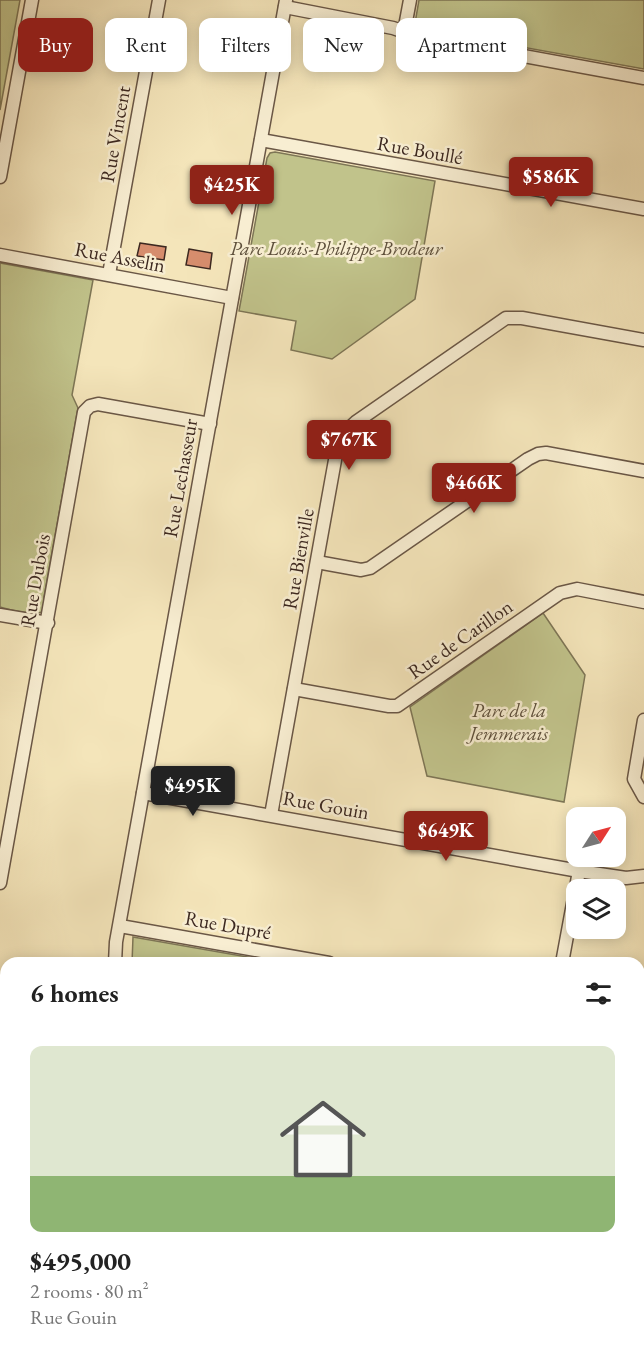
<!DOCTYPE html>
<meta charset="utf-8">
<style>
body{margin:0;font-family:"EB Garamond",serif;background:#f6f6f6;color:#222;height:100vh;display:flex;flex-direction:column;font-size:22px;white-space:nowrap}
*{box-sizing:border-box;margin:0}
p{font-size:20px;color:#767676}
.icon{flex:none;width:33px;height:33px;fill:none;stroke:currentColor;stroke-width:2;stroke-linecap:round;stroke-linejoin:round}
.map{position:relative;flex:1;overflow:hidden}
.sheet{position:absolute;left:0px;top:957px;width:645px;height:404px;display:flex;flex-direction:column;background:#fff;border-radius:18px 18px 0 0;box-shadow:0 3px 15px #0003}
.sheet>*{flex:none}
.guide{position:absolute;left:18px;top:18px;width:609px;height:54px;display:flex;gap:12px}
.needle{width:39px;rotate:54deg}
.controls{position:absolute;left:566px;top:807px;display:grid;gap:12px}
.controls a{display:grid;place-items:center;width:60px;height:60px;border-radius:12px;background:#fff;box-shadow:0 3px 15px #0003;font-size:30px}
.price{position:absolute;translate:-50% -51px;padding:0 14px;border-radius:6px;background:#8f2418;color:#fff;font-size:20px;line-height:39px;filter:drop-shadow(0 2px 3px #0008)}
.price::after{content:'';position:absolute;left:50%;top:36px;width:18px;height:14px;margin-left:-9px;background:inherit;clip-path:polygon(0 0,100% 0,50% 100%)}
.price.on{background:#222;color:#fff}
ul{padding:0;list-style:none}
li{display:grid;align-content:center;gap:12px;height:318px;padding:0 30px}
li span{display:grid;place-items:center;height:186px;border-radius:12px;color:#555}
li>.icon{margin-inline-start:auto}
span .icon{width:108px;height:108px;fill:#fffc;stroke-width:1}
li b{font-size:26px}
h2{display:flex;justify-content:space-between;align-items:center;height:72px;padding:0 30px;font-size:26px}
.pill{padding:0 21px;border-radius:12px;background:#fff;box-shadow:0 3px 15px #0003;font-size:21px;line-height:54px}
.pill.on{background:#8f2418;color:#fff}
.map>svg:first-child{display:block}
.green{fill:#c1c38b;stroke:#7e7656;stroke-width:1.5}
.building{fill:#d68d6d;stroke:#3c2820;stroke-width:1.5}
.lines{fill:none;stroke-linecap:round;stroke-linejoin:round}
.minor-casing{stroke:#6a5746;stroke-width:15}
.minor{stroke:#f8eed2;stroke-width:12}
.labels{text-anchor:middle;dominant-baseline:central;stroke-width:5;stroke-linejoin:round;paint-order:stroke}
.street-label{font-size:20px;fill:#3c2820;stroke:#f8eed2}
.park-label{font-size:20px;font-style:italic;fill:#5d4f3b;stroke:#f8eed2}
</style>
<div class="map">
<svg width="644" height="1360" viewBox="0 0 644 1360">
<rect width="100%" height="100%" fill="#f4e5ba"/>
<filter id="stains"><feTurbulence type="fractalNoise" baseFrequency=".00333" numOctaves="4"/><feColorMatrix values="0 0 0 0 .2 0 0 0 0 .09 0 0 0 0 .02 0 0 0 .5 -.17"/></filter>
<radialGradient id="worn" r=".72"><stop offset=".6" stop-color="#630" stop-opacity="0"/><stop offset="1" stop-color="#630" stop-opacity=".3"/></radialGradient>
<g class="green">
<path d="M0 0H20L0 110Z"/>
<path d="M419 0H644V69L421 29 415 23Z"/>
<path d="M275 152 435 181 415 299 332 359 291 350 296 321 239 311 267 158 270 153Z"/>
<path d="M0 263 93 280 72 395 78 408 44 597C44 600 46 603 46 607 45 620 8 609 0 607Z"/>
<path d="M543 613 585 675 564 802 427 776 410 707Z"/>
<path d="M133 937 282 963H132Z"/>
</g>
<g class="building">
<path d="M140 243 166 247 164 260 137 256Z"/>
<path d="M189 249 212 253 210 269 186 265Z"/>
</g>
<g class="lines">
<g class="minor-casing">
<g id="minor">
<path d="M285 7 393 28 419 37 644 78"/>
<path d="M404 32 410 0"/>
<path d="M261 140 644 209"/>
<path d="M0 177 32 0"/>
<path d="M0 255 232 298"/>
<path d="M109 274 159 0"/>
<path d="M317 562 361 570 370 568 528 459 538 454 546 453 644 471"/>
<path d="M0 615 48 623"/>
<path d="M294 689 389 706H397L560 593 577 589 644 602"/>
<path d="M644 720 634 779 644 797"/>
<path d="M143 793 579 871 626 878 644 876"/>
<path d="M271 815 337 449 344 433 356 422 506 318H522L644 340"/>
<path d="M0 883 84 412 90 406 98 404 210 424"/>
<path d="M120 926 329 963"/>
<path d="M115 963 116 942 286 0"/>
<path d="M562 963 579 871"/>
<path d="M639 1073 644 1074"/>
<path d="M0 1106 6 1107"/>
<path d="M0 1238 6 1239"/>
<path d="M363 1354 365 1360"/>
<path d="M42 1360 43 1354"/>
<path d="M395 1360H424"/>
<path d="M492 1360 493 1354"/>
</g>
</g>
<use href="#minor" class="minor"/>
</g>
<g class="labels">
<g class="street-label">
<text transform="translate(115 134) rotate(-80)">Rue Vincent</text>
<text transform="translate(420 150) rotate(10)">Rue Boullé</text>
<text transform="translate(120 257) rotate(11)">Rue Asselin</text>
<text transform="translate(180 478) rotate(-80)">Rue Lechasseur</text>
<text transform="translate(298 559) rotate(-80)">Rue Bienville</text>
<text transform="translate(35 580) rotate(-80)">Rue Dubois</text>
<text transform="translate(460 639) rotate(-35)">Rue de Carillon</text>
<text transform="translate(326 805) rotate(10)">Rue Gouin</text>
<text transform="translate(228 925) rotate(10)">Rue Dupré</text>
</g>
<g class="park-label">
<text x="336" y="248">Parc Louis-Philippe-Brodeur</text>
<text x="509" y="710">Parc de la<tspan x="509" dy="23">Jemmerais</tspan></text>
</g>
</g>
<rect width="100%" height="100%" filter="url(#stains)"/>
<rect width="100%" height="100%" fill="url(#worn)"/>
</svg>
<div class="controls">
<a><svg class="needle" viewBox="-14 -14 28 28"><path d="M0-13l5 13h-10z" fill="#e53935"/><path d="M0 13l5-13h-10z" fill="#767676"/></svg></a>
<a><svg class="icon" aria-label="layers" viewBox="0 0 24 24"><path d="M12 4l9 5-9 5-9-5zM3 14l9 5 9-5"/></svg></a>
</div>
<b class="price" style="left:551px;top:208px">$586K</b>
<b class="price" style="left:232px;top:216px">$425K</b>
<b class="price" style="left:349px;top:471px">$767K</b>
<b class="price" style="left:474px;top:514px">$466K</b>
<b class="price on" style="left:193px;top:817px">$495K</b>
<b class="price" style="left:446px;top:862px">$649K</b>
<div class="guide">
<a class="pill on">Buy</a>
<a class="pill">Rent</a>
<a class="pill">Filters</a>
<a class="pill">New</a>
<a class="pill">Apartment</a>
</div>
<section class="sheet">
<h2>6 homes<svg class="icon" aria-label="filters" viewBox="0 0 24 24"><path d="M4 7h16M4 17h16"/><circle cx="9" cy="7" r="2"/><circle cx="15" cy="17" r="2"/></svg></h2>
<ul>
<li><span style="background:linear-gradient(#dfe7d0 70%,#8fb573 0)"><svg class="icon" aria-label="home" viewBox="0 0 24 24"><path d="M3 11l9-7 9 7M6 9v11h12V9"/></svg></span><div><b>$495,000</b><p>2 rooms · 80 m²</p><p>Rue Gouin</p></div></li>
</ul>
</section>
</div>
